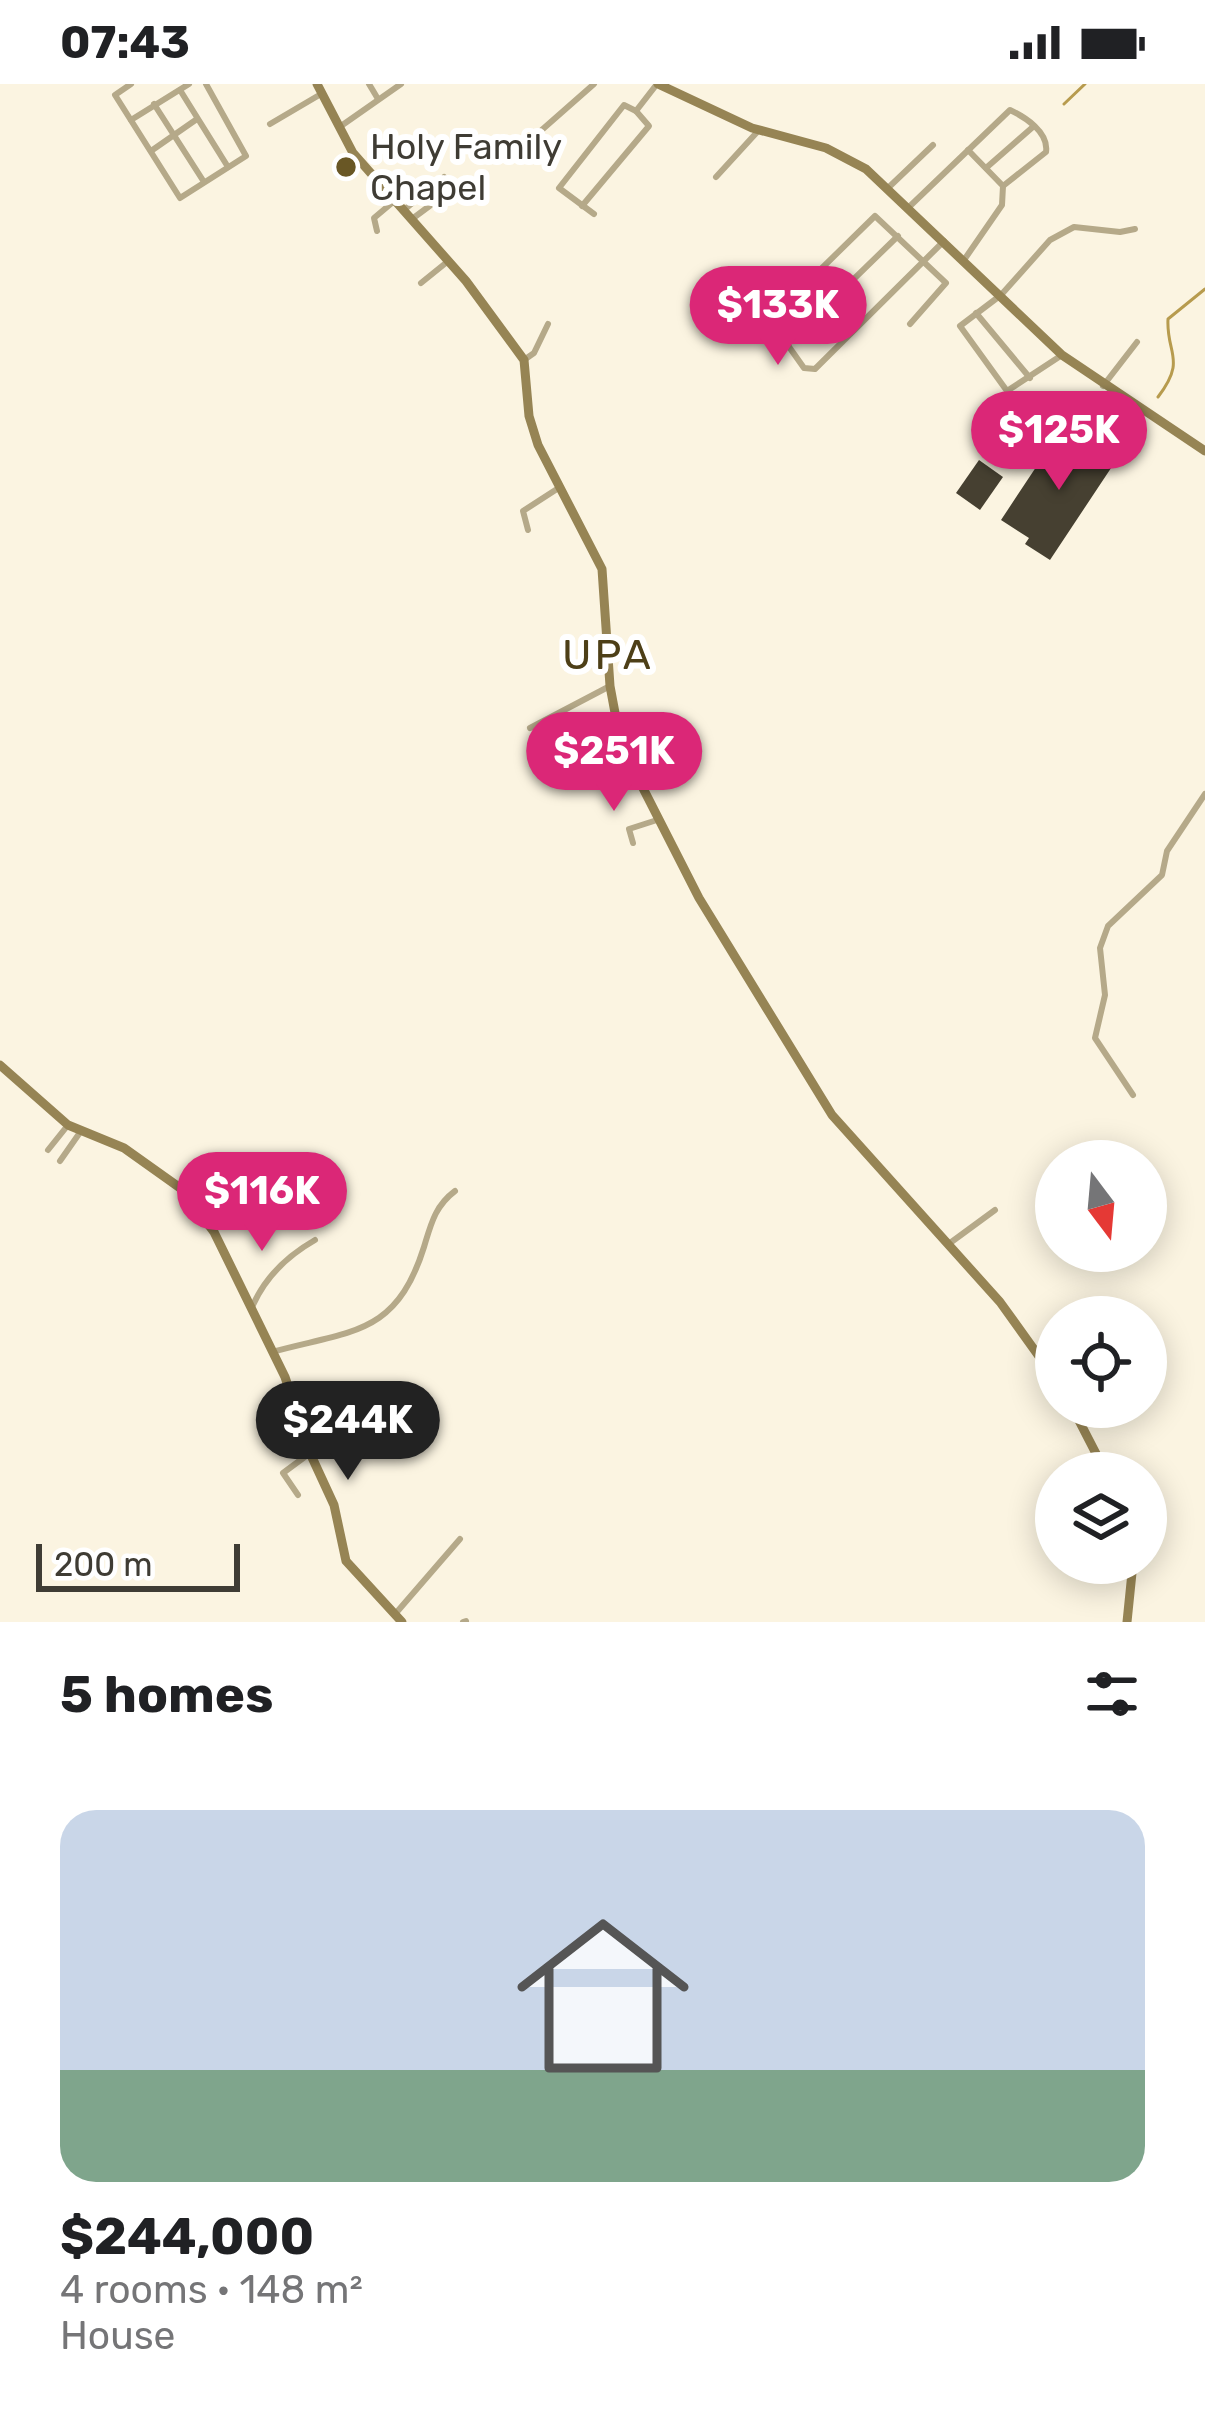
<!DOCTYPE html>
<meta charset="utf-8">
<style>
body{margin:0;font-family:Rubik,sans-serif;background:#f6f6f6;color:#202124;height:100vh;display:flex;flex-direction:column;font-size:45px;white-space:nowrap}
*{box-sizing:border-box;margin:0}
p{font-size:39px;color:#757577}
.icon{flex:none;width:66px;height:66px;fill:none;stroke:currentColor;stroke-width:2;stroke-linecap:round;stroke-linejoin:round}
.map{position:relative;height:1538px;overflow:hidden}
.side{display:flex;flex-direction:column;background:#fff;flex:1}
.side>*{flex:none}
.needle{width:78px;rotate:164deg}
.controls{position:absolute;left:1035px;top:1056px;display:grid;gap:24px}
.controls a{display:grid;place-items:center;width:132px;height:132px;border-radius:50%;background:#fff;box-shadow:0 6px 30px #0003;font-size:60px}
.scale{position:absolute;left:36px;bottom:30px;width:204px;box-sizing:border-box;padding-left:12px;border:6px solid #3f3c34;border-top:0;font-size:33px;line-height:42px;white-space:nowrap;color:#3f3c34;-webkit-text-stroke:9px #fff;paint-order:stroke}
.price{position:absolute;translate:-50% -102px;padding:0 27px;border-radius:42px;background:#db2777;color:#fff;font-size:39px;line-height:78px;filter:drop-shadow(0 3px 6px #0008)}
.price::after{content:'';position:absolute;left:50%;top:72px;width:36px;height:27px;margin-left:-18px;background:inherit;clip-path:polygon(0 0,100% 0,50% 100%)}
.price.on{background:#222;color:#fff}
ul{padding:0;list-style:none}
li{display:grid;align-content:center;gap:24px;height:636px;padding:0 60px}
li+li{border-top:3px solid #e0e0e0}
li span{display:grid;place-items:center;height:372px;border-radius:36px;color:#555}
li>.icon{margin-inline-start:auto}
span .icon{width:216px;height:216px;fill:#fffc;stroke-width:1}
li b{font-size:51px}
h2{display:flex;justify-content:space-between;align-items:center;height:144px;padding:0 60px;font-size:51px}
.status{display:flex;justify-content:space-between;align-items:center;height:84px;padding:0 60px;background:#fff;direction:ltr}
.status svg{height:33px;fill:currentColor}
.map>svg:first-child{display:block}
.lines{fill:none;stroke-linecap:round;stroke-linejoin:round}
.stream{stroke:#b79b4e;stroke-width:3}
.building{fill:#464031}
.street{stroke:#b5a989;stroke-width:6}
.secondary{stroke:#968454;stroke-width:9}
.poi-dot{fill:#695725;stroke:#fff;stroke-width:4.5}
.labels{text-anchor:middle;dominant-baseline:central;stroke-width:12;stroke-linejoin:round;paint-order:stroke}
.poi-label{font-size:36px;fill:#3f3c34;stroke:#fff;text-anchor:start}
.quarter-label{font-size:42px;letter-spacing:3px;fill:#4d3f17;stroke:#fff}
</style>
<div class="status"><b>07:43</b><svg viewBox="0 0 49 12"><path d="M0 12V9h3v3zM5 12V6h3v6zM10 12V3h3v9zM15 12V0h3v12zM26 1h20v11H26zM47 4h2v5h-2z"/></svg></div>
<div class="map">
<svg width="1205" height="1538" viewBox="0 0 1205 1538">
<rect width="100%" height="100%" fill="#fbf4e1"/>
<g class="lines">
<g class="stream">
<path d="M1064 20 1085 0"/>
<path d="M1158 313C1187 275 1166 270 1168 235L1205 205"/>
</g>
</g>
<g class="building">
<path d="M1058 350 1086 368 1096 353 1121 369 1050 476 1025 460 1029 454 1001 436Z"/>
<path d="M979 376 1003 393 980 426 956 409Z"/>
</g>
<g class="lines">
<g class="street">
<path d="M131 0 115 11 180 114 246 72 206 0"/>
<path d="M369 0 378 15"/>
<path d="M180 6 228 83"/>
<path d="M154 20 204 98"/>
<path d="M131 36 189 0"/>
<path d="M270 40 321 10"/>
<path d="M341 42 401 0"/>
<path d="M519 66 594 0"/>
<path d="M968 66 1003 102"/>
<path d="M151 67 197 35"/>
<path d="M986 84 1034 42"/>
<path d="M716 93 759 46"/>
<path d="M888 104 933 61"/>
<path d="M582 122 649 42 636 27"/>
<path d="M909 123 1010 26C1025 33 1049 48 1046 68L1003 102 1002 121 964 176"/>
<path d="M404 126 444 93"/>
<path d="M594 130 559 104 624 21 636 27 657 0"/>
<path d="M412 135 447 109"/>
<path d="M377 147 374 134 393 118"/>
<path d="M898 152 787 260 804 284 815 285 944 157"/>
<path d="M421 199 447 178"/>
<path d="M976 229 1030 294"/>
<path d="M787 260 773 232 875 132 946 199 910 240"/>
<path d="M1062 271 1007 307 960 242 1001 211 1050 156 1074 143 1120 148 1135 145"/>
<path d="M524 276 534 269 548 240"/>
<path d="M1103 302 1137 258"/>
<path d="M528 446 523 427 557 405"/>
<path d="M530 644 610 602"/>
<path d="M633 759 629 745 657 736"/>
<path d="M1133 1011 1095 954 1105 911 1100 864 1108 842 1162 791 1167 767 1205 710"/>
<path d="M48 1066 68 1041"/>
<path d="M60 1077 81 1047"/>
<path d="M950 1159 995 1126"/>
<path d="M253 1221C266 1192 287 1172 315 1156"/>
<path d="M272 1268C352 1246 396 1252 424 1163 431 1140 435 1122 455 1107"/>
<path d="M298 1411 283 1389 310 1369"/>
<path d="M396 1529 460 1455"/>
<path d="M463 1538 466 1537"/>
</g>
<g class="secondary">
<path d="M317 0 353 69 466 197 524 276 529 332 538 361 602 485 610 602 621 661 699 814 832 1031 1000 1218 1056 1296"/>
<path d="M658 0 752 44 826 64 866 85 1062 271 1205 367"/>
<path d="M0 981 68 1041 124 1064 183 1106 214 1148 285 1293 310 1369 334 1421 346 1477 402 1538"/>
<path d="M1072 1323 1106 1389"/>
<path d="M1127 1538 1133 1479"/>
</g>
</g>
<circle class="poi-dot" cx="346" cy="83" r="12"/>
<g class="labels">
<g class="poi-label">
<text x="370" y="62">Holy Family<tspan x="370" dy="41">Chapel</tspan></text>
</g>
<g class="quarter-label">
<text x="608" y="571">UPA</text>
</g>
</g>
</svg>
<div class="controls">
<a><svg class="needle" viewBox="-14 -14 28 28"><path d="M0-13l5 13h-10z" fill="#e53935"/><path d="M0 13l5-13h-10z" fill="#757577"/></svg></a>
<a><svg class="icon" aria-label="locate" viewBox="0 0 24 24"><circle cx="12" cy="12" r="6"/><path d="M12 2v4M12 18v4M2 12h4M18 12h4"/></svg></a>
<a><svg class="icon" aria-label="layers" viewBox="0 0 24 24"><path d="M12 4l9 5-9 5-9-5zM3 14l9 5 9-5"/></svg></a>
</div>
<div class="scale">200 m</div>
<b class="price" style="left:778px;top:284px">$133K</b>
<b class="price" style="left:1059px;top:409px">$125K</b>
<b class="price" style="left:614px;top:730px">$251K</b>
<b class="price" style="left:262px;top:1170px">$116K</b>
<b class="price on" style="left:348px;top:1399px">$244K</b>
</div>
<section class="side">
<h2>5 homes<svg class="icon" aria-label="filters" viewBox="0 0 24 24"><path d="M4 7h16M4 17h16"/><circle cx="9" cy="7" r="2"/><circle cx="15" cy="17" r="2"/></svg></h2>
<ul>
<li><span style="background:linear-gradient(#c9d6e8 70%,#7fa58c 0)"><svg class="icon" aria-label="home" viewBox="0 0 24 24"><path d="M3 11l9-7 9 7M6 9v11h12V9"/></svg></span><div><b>$244,000</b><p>4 rooms · 148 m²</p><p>House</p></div></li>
</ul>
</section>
